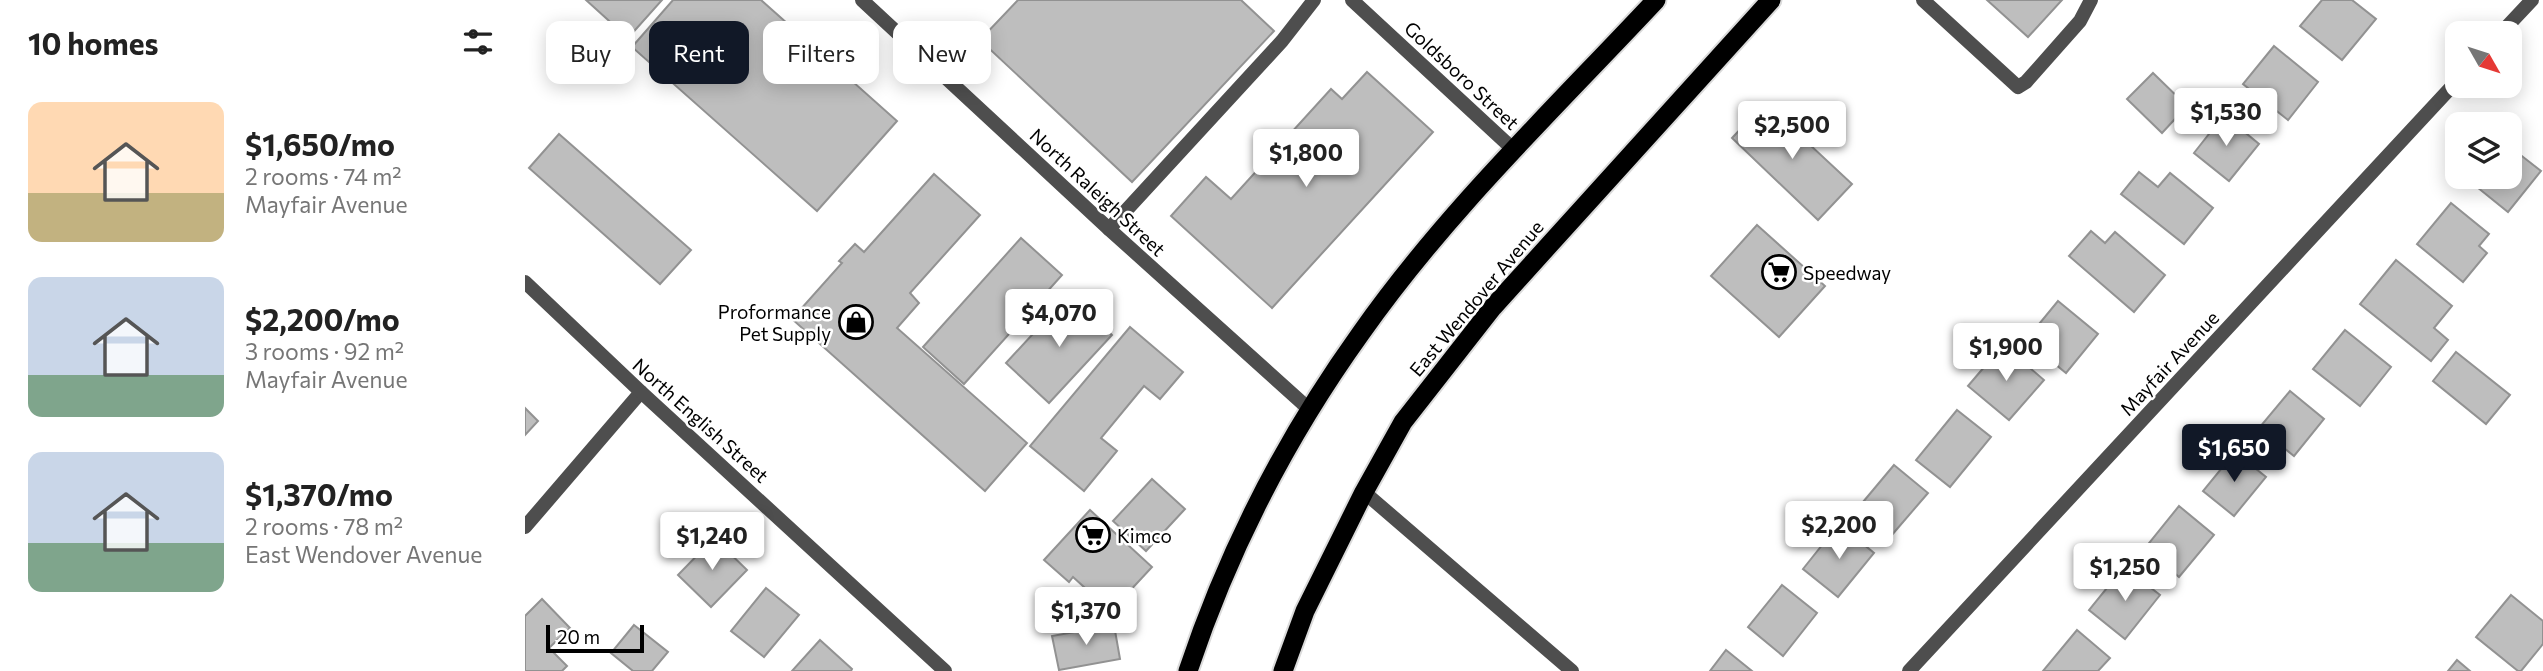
<!DOCTYPE html>
<meta charset="utf-8">
<style>
body{margin:0;font-family:Commissioner,sans-serif;background:#f2f2f2;color:#222;height:100vh;display:flex;flex-direction:column;font-size:26px;white-space:nowrap}
*{box-sizing:border-box;margin:0}
p{font-size:23px;color:#767676}
.icon{flex:none;width:38px;height:38px;fill:none;stroke:currentColor;stroke-width:2;stroke-linecap:round;stroke-linejoin:round}
.map{position:relative;flex:1;overflow:hidden}
.details{display:flex;flex-direction:column;background:#fff;width:525px}
.details>*{flex:none}
.top-card{position:absolute;left:21px;top:21px;width:665px;height:63px;display:flex;gap:14px}
.needle{width:46px;rotate:129deg}
.buttons{position:absolute;left:1920px;top:21px;display:grid;gap:14px}
.buttons a{display:grid;place-items:center;width:77px;height:77px;border-radius:14px;background:#fff;box-shadow:0 4px 18px #0003;font-size:35px}
.scale{position:absolute;left:21px;bottom:18px;width:98px;box-sizing:border-box;padding-left:7px;border:4px solid #000;border-top:0;font-size:19px;line-height:24px;white-space:nowrap;color:#000;-webkit-text-stroke:5px #fff;paint-order:stroke}
.price{position:absolute;translate:-50% -60px;padding:0 16px;border-radius:7px;background:#fff;color:#222;font-size:23px;line-height:46px;filter:drop-shadow(0 2px 4px #0008)}
.price::after{content:'';position:absolute;left:50%;top:42px;width:21px;height:16px;margin-left:-10px;background:inherit;clip-path:polygon(0 0,100% 0,50% 100%)}
.price.current{background:#111827;color:#fff}
ul{padding:0;list-style:none}
li{display:flex;align-items:center;gap:21px;height:175px;padding:0 28px}
li span{display:grid;place-items:center;flex:none;width:196px;height:140px;border-radius:14px;color:#555}
li>.icon{margin-inline-start:auto}
span .icon{width:84px;height:84px;fill:#fffc;stroke-width:1}
li b{font-size:30px}
h2{display:flex;justify-content:space-between;align-items:center;height:84px;padding:0 28px;font-size:30px}
.tag{padding:0 24px;border-radius:14px;background:#fff;box-shadow:0 4px 18px #0003;font-size:24px;line-height:63px}
.tag.current{background:#111827;color:#fff}
main{display:flex;flex:1;min-height:0}
.map>svg:first-child{display:block}
.building{fill:#bebebe;stroke:#929292;stroke-width:2}
.lines{fill:none;stroke-linecap:round;stroke-linejoin:round}
.trunk-casing{stroke:#dbdbdb;stroke-width:23}
.service{stroke:#4e4e4e;stroke-width:14}
.minor{stroke:#4e4e4e;stroke-width:14}
.tertiary{stroke:#4e4e4e;stroke-width:14}
.trunk{stroke:#000;stroke-width:19}
.labels{text-anchor:middle;dominant-baseline:central;stroke-width:5;stroke-linejoin:round;paint-order:stroke}
.street-label{font-size:19px;fill:#000;stroke:#fff}
.poi-label{font-size:19px;fill:#000;stroke:#fff;text-anchor:start}
</style>
<main>
<section class="details">
<h2>10 homes<svg class="icon" aria-label="filters" viewBox="0 0 24 24"><path d="M4 7h16M4 17h16"/><circle cx="9" cy="7" r="2"/><circle cx="15" cy="17" r="2"/></svg></h2>
<ul>
<li><span style="background:linear-gradient(#ffd9b3 65%,#c2b280 0)"><svg class="icon" aria-label="home" viewBox="0 0 24 24"><path d="M3 11l9-7 9 7M6 9v11h12V9"/></svg></span><div><b>$1,650/mo</b><p>2 rooms · 74 m²</p><p>Mayfair Avenue</p></div></li>
<li><span style="background:linear-gradient(#c9d6e8 70%,#7fa58c 0)"><svg class="icon" aria-label="home" viewBox="0 0 24 24"><path d="M3 11l9-7 9 7M6 9v11h12V9"/></svg></span><div><b>$2,200/mo</b><p>3 rooms · 92 m²</p><p>Mayfair Avenue</p></div></li>
<li><span style="background:linear-gradient(#c9d6e8 65%,#7fa58c 0)"><svg class="icon" aria-label="home" viewBox="0 0 24 24"><path d="M3 11l9-7 9 7M6 9v11h12V9"/></svg></span><div><b>$1,370/mo</b><p>2 rooms · 78 m²</p><p>East Wendover Avenue</p></div></li>
</ul>
</section>
<div class="map">
<svg width="2018" height="671" viewBox="0 0 2018 671">
<rect width="100%" height="100%" fill="#fff"/>
<g class="building">
<path d="M61 0H137L103 38Z"/>
<path d="M148 0H236L372 121 292 211 107 47Z"/>
<path d="M493 0H716L749 31 607 182 455 40Z"/>
<path d="M1462 0H1537L1503 37Z"/>
<path d="M1797 0H1827L1851 19 1817 60 1775 26Z"/>
<path d="M1749 46 1793 82 1763 120 1718 84Z"/>
<path d="M842 72 908 132 747 308 646 216 681 177 706 199 806 89 817 99Z"/>
<path d="M1628 73 1662 106 1637 133 1602 99Z"/>
<path d="M1240 103 1327 184 1293 220 1207 138Z"/>
<path d="M1699 115 1734 144 1704 181 1669 153Z"/>
<path d="M34 134 166 250 135 284 4 168Z"/>
<path d="M1984 146 2016 171 1983 212 1942 179 1944 177H1984Z"/>
<path d="M1614 172 1633 187 1645 173 1688 208 1659 244 1596 194Z"/>
<path d="M409 174 455 215 385 293 394 303 372 328 502 443 460 491 267 319 317 263 314 261 330 244 339 252Z"/>
<path d="M1926 203 1964 234 1954 246 1962 253 1938 282 1892 244Z"/>
<path d="M1232 225 1300 286 1254 337 1186 276Z"/>
<path d="M1566 231 1580 243 1590 232 1640 275 1609 312 1544 256Z"/>
<path d="M496 238 537 275 439 384 398 347Z"/>
<path d="M1871 260 1927 306 1909 328 1923 340 1906 361 1835 304Z"/>
<path d="M544 295 587 335 524 403 481 363Z"/>
<path d="M1533 301 1573 334 1541 373 1501 340Z"/>
<path d="M605 327 658 372 635 399 619 386 576 438 592 451 559 491 505 446Z"/>
<path d="M1820 330 1866 367 1835 406 1788 369Z"/>
<path d="M1478 345 1519 380 1484 420 1443 386Z"/>
<path d="M1931 352 1985 395 1961 424 1908 381Z"/>
<path d="M1765 391 1799 419 1769 456 1734 428Z"/>
<path d="M0 408 13 421 0 435Z"/>
<path d="M1432 410 1466 437 1425 487 1391 460Z"/>
<path d="M1710 452 1741 477 1709 516 1678 491Z"/>
<path d="M1369 465 1403 493 1366 536 1333 508Z"/>
<path d="M627 479 660 509 621 551 588 521Z"/>
<path d="M1654 506 1689 535 1654 577 1620 548Z"/>
<path d="M565 510 627 567 589 608H582L548 577 544 582 519 560Z"/>
<path d="M1314 524 1349 553 1313 597 1278 569Z"/>
<path d="M189 538 222 570 186 607 153 575Z"/>
<path d="M1599 567 1635 595 1600 639 1564 610Z"/>
<path d="M1257 585 1292 613 1258 656 1223 627Z"/>
<path d="M241 588 274 615 239 657 206 631Z"/>
<path d="M1986 595 2018 621V644L1996 671H1993L1951 637Z"/>
<path d="M17 599 45 628 24 648 42 666 37 671H0V616Z"/>
<path d="M109 625 143 652 127 671H108L86 653Z"/>
<path d="M589 625 595 659 534 670 527 636Z"/>
<path d="M1552 630 1585 658 1573 671H1518Z"/>
<path d="M295 640 327 669 326 671H267Z"/>
<path d="M1201 650 1227 671H1185Z"/>
<path d="M1932 660 1945 671H1923Z"/>
</g>
<g class="lines">
<g class="trunk-casing">
<g id="trunk">
<path d="M663 671C703 551 762 436 836 333 921 212 1030 108 1131 0"/>
<path d="M758 671 780 611 839 492 878 422 968 307 1246 0"/>
</g>
</g>
<g class="service">
<path d="M1398 0 1493 87 1501 82 1555 21 1566 0"/>
<path d="M584 229 757 41 789 0"/>
</g>
<g class="minor">
<path d="M337 0 584 229 785 410"/>
<path d="M827 0 989 150"/>
<path d="M1976 33 2007 0"/>
<path d="M839 492 1047 671"/>
<path d="M0 527 116 392"/>
<path d="M1384 671 1932 81"/>
</g>
<path class="tertiary" d="M0 282 116 392 420 671"/>
<use href="#trunk" class="trunk"/>
</g>
<defs>
<g id="supermarket-ring" transform="scale(1.75)"><circle r="9.5" fill="#fff" stroke="#000" stroke-width="1.5"/><path d="M-6-5.5h2.5l.6 2H6L4.5 2H-2.5L-4.4-4H-6ZM-1.5 3.2a1.3 1.3 0 1 0 .1 0ZM3 3.2a1.3 1.3 0 1 0 .1 0Z" fill="#000"/></g>
<g id="shop-ring" transform="scale(1.75)"><circle r="9.5" fill="#fff" stroke="#000" stroke-width="1.5"/><path d="M-5-2.5h2.3a2.7 3.5 0 0 1 5.4 0H5L5.5 6h-11ZM-1.5-2.5h3a1.5 2.3 0 0 0-3 0Z" fill="#000"/></g>
</defs>
<g fill-rule="evenodd">
<use href="#supermarket-ring" x="1254" y="272"/>
<use href="#shop-ring" x="331" y="322"/>
<use href="#supermarket-ring" x="568" y="535"/>
</g>
<g class="labels">
<g class="street-label">
<text transform="translate(937 75) rotate(43)">Goldsboro Street</text>
<text transform="translate(573 192) rotate(43)">North Raleigh Street</text>
<text transform="translate(951 298) rotate(-50)">East Wendover Avenue</text>
<text transform="translate(1644 363) rotate(-47)">Mayfair Avenue</text>
<text transform="translate(176 420) rotate(42)">North English Street</text>
</g>
<g class="poi-label">
<text x="1278" y="272">Speedway</text>
<text x="306" y="311" text-anchor="end">Proformance<tspan x="306" dy="22">Pet Supply</tspan></text>
<text x="592" y="535">Kimco</text>
</g>
</g>
</svg>
<div class="buttons">
<a><svg class="needle" viewBox="-14 -14 28 28"><path d="M0-13l5 13h-10z" fill="#e53935"/><path d="M0 13l5-13h-10z" fill="#767676"/></svg></a>
<a><svg class="icon" aria-label="layers" viewBox="0 0 24 24"><path d="M12 4l9 5-9 5-9-5zM3 14l9 5 9-5"/></svg></a>
</div>
<div class="scale">20 m</div>
<b class="price" style="left:1701px;top:148px">$1,530</b>
<b class="price" style="left:1267px;top:161px">$2,500</b>
<b class="price" style="left:781px;top:189px">$1,800</b>
<b class="price" style="left:534px;top:349px">$4,070</b>
<b class="price" style="left:1481px;top:383px">$1,900</b>
<b class="price current" style="left:1709px;top:484px">$1,650</b>
<b class="price" style="left:1314px;top:561px">$2,200</b>
<b class="price" style="left:187px;top:572px">$1,240</b>
<b class="price" style="left:1600px;top:603px">$1,250</b>
<b class="price" style="left:561px;top:647px">$1,370</b>
<div class="top-card">
<a class="tag">Buy</a>
<a class="tag current">Rent</a>
<a class="tag">Filters</a>
<a class="tag">New</a>
</div>
</div>
</main>
